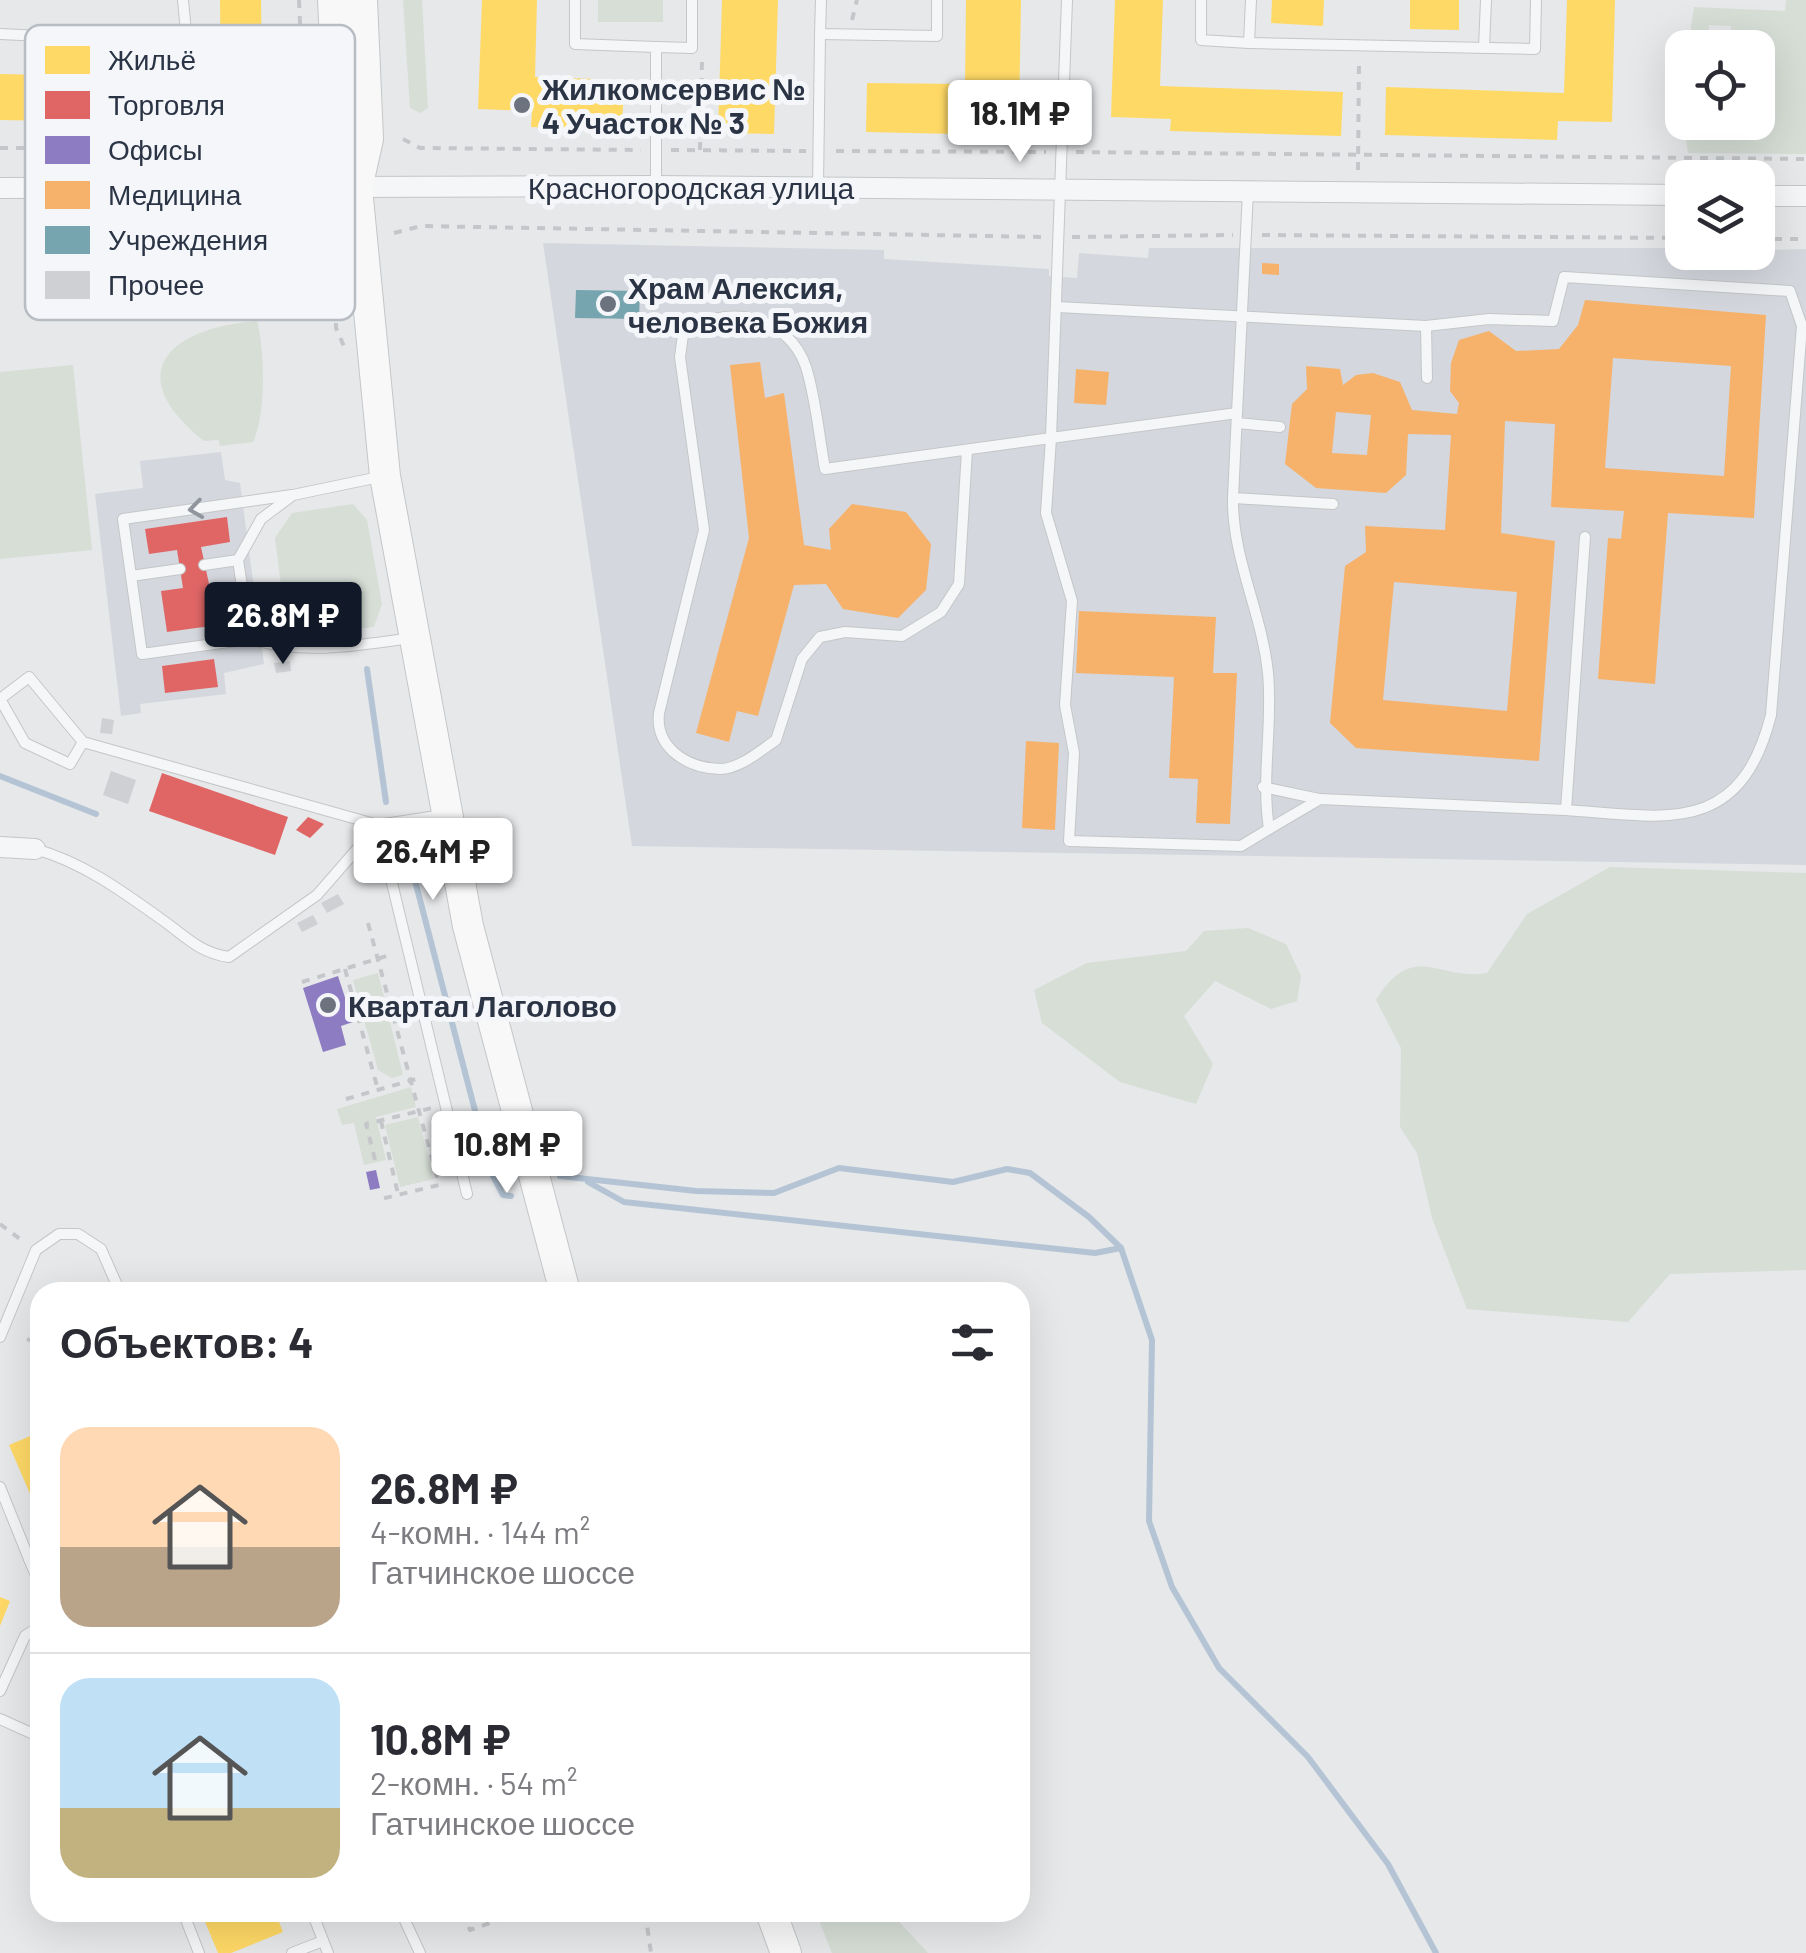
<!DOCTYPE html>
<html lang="ru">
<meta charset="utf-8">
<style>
body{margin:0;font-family:Barlow,sans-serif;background:#f2f2f3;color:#2b2b33;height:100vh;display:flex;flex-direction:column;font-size:38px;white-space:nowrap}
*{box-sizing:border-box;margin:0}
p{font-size:32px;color:#7c7c81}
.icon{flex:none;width:55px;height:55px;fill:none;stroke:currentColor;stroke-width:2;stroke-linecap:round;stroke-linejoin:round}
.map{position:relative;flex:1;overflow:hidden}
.side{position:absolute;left:30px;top:1282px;width:1000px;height:640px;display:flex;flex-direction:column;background:#fff;border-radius:30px;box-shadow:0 10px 40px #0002}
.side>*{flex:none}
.tools{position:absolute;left:1665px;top:30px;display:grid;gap:20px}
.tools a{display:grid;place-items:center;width:110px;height:110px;border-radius:20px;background:#fff;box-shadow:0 10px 40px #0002;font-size:50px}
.price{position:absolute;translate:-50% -85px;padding:0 22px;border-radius:10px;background:#fff;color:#222;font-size:32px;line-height:65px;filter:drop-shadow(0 2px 5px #0008)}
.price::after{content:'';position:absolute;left:50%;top:60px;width:30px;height:22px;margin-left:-15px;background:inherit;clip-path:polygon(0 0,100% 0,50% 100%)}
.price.on{background:#111827;color:#fff}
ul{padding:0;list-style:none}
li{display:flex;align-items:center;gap:30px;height:250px;padding:0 30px}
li+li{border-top:2px solid #e1e1e2}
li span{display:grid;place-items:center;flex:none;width:280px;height:200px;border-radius:30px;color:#555}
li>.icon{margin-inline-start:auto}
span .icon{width:120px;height:120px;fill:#fffc;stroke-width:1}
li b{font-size:42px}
h2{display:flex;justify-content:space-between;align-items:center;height:120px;padding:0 30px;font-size:42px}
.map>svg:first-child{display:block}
.built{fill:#d4d7dd}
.green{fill:#d6ded6}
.homes{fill:#ffd966}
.shops{fill:#e06666}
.offices{fill:#8e7cc3}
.health{fill:#f6b26b;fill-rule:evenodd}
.public{fill:#76a5af}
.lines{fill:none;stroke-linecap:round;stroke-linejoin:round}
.stream{stroke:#b4c4d5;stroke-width:6}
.building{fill:#ced0d3}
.lane-casing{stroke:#c4c6c8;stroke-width:12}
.street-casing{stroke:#c4c6c8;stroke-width:22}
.secondary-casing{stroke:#c4c6c8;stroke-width:32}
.path{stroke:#c5c6ca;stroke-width:4;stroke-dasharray:8 8;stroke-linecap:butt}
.lane{stroke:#f5f6f7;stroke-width:10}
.street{stroke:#f5f6f7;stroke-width:20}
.secondary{stroke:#f8f8f8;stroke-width:30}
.oneway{stroke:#90959e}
.poi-dot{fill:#6c737f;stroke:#f4f6f9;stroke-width:4}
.labels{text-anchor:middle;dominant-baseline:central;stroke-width:10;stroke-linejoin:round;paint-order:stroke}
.poi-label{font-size:30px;font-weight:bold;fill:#2b3445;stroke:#f4f6f9;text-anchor:start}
.street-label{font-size:30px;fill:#2b3445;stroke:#f4f6f9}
.key{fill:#f4f6f9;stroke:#b8bcc3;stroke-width:2.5}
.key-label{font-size:28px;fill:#2b3445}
</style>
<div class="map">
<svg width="1806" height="1953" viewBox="0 0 1806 1953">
<rect width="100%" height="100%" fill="#e6e8ea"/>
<g class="built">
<path d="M543 243 884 250V259L1049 269V276L1077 278 1079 253 1148 258 1149 248H1682V252L1806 249V865L632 846Z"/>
<path d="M221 452 225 480 240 483 264 664 224 673 226 694 140 704 141 713 121 716 95 494 143 488 140 461Z"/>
</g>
<g class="green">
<path d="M403 0H422L428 108 420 113 410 108Z"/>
<rect x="598" y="0" width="65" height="22"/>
<path d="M1786 0H1806V154L1688 153 1683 122H1758V48L1730 47 1731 26 1709 25 1707 47H1688L1694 7 1785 11Z"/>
<path d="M257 321C265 350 266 415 253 442L220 446 219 440 204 441C119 373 170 328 257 321Z"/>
<path d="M73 365 92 550 0 559V372Z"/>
<path d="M353 504 367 520 382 604 374 627 312 634 285 618 275 538 292 513Z"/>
<path d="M1610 867 1806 873V1270L1670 1274 1628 1322 1467 1309 1432 1218 1417 1153 1400 1127 1401 1048 1376 1000C1414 939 1439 982 1487 973L1527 914Z"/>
<path d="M1248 928 1286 944 1301 976 1297 1001 1271 1009 1215 981 1184 1016 1213 1064 1196 1104 1120 1082 1042 1023 1034 990 1087 963 1186 951 1204 931Z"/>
<path d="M378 973 403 1075 392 1078 378 1070 353 980Z"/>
<path d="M411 1087 416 1107 376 1117 386 1160 364 1165 354 1123 342 1125 337 1109Z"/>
<path d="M418 1117 434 1179 400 1187 385 1125Z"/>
<path d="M816 1913H891L928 1953H832Z"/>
</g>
<g class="homes">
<path d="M220 0H261L262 80H221Z"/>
<path d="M482 0H537L535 77 624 80 622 131 531 127 532 111 478 109Z"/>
<path d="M722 0H778L774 134 718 133Z"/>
<path d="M966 0H1021L1019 115 955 114V134L866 132 867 83 965 84Z"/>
<path d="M1115 0H1163L1160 86 1343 92 1341 136 1170 131 1171 119 1111 117Z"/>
<path d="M1272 0H1324L1323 26 1271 23Z"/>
<path d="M1410 0H1459V30L1410 29Z"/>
<path d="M1567 0H1615L1612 122 1558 121 1557 140 1385 135 1386 87 1564 93Z"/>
<path d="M0 74 48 75V82L152 77V84H171L170 123 0 120Z"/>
<path d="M40 1432V1517L9 1445Z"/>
<path d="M0 1597 10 1601 0 1626Z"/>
<path d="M201 1912H275L283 1932 231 1953H218Z"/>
</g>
<g class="shops">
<path d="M227 517 230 542 201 547 218 625 167 632 161 591 183 588 177 550 149 554 145 529Z"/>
<path d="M214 659 218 687 165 693 162 666Z"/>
<path d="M162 773 288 817 275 855 149 811Z"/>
<path d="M308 817 324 824 310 838 296 830Z"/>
</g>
<g class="offices">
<path d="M338 976 353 1022 341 1026 346 1045 323 1052 303 988Z"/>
<path d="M376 1170 380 1188 370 1190 366 1172Z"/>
</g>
<g class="health">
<path d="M1262 263 1279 264V275L1262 274Z"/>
<path d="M1585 300 1766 315 1754 518 1668 513 1655 684 1598 679 1608 538 1621 539 1624 511 1551 507 1555 424 1505 421 1501 533 1555 541 1539 761 1356 748 1330 723 1345 566 1366 552 1365 526 1445 530 1451 435 1408 434 1406 475 1386 493 1316 488 1285 464 1292 404 1307 389 1306 366 1340 369 1343 385 1356 375 1373 373 1400 382 1412 410 1457 414 1459 403 1450 391 1451 363 1459 340 1489 331 1516 351 1559 349 1578 325ZM1613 358 1731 366 1724 476 1605 468ZM1336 412 1371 415 1367 455 1332 453ZM1394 582 1517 592 1507 711 1383 700Z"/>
<path d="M760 362 765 398 784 393 804 545 831 550 829 529 852 504 906 512 931 544 926 590 898 618 843 609 826 584 794 585 758 716 737 711 729 742 696 733 749 538 730 365Z"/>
<path d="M1076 369 1109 372 1106 405 1074 403Z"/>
<path d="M1079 611 1216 617 1213 673H1237L1230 824 1196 823 1198 779 1169 778 1174 677 1076 673Z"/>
<path d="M1026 741 1059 743 1055 830 1022 828Z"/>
</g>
<path class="public" d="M576 290 640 291 639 319 575 318Z"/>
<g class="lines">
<g class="stream">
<path d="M367 669 386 802"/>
<path d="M0 776 96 814"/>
<path d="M407 850 491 1172 503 1195 511 1196"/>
<path d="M560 1176 696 1191 774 1193 839 1168 953 1182 1007 1169 1030 1173 1089 1217 1121 1248 1152 1340 1149 1521 1172 1587 1219 1668 1308 1757 1388 1864 1436 1953"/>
<path d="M588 1182 624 1202 1095 1253 1121 1248"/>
</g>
</g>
<g class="building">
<path d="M290 661 291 671 276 673 274 663Z"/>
<path d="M102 718 114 720 112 734 100 733Z"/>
<path d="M111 771 136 780 128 804 103 795Z"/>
<path d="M338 894 344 904 327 913 321 903Z"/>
<path d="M313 915 318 924 302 932 297 923Z"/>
</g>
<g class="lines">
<g class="lane-casing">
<g id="lane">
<path d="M575 0V44L656 47V186"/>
<path d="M821 0 820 34 937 36V0"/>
<path d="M1201 0V40L1249 43 1251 0"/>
<path d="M0 34 187 43 183 0"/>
<path d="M1249 43 1535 49 1536 0"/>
<path d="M656 47 692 48V0"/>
<path d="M1484 48 1486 0"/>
<path d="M818 187 820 34"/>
<path d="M1057 307 1426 326 1489 319 1553 321 1564 277 1790 291 1802 326 1771 715C1740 837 1666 817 1566 810"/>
<path d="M1426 326 1427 378"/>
<path d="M1237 413 1233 498 1333 504"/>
<path d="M1237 423 1280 427"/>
<path d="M967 450 959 584 941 612 902 636 845 632 820 637 802 659 776 740C761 750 740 769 720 769 687 768 655 748 659 713L704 530 680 357 683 335C723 302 788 314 806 367 816 399 819 436 825 469L1051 438 1067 0"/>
<path d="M384 476 293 495 261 519 238 560 250 639C305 655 355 646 411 638"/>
<path d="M1233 498C1232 558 1262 613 1268 673 1273 725 1261 776 1269 829L1241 846 1069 841 1074 753 1065 705 1072 601 1046 513 1051 438 1237 413 1248 192"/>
<path d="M204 565 238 560"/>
<path d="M131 576 180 569"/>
<path d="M250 639 142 654 123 519 292 495"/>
<path d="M83 742 70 764 25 743 0 699 29 677 83 742 378 825 443 815"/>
<path d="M1263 787 1319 799"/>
<path d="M1269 829 1320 799 1566 810 1585 537"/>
<path d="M35 849C82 862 122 891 161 919 184 935 199 953 229 957L317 895 378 825 467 1194"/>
<path d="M0 1337 36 1250 59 1234H78L101 1249 120 1292"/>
<path d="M0 1487 29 1559"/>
<path d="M40 1554 29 1559 40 1585"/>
<path d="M0 1691 25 1636 40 1626"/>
<path d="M0 1719 40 1737"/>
<path d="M183 1912 199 1953"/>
<path d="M312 1912 328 1953"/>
<path d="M401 1912 420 1953"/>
<path d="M292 1953 323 1941"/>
</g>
</g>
<g class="street-casing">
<g id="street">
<path d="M0 188 656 186 1682 195"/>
<path d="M1758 196H1806"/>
<path d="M0 847 35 849"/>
</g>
</g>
<g class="secondary-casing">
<g id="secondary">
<path d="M333 0 340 139 357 188 385 476 468 926 565 1292"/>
<path d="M357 188 368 139 362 0"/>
<path d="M771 1912 786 1953"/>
</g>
</g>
<g class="path">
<path d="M299 0 305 139"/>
<path d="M852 20 857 0"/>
<path d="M192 59 201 148"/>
<path d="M403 139 420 148 641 150"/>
<path d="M299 144 303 168"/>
<path d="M0 148 294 149 305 139H316"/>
<path d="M671 150 806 151"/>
<path d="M700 150 702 60"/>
<path d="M836 151 1046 152"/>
<path d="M1076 152 1806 159"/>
<path d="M1358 170 1359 60"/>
<path d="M303 204V225"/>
<path d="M33 222 79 226"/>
<path d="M394 233 421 226 1043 237"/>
<path d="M1262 235 1682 238"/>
<path d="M1072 237 1233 235"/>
<path d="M1758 239H1806"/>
<path d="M76 283 79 226 311 224 330 234 333 245 336 328 346 351"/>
<path d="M368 923 439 1185 377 1200"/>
<path d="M345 969 378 1090"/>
<path d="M302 982 393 954"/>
<path d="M346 1099 423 1077"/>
<path d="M381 1121 398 1194"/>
<path d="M375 1160 366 1124 432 1108"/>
<path d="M0 1224 24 1242"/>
<path d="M27 1339 40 1344"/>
<path d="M463 1912 470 1930 522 1912"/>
<path d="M645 1912 651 1953"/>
</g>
<use href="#lane" class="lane"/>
<use href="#street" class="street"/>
<use href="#secondary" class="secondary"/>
</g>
<defs><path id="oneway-chevron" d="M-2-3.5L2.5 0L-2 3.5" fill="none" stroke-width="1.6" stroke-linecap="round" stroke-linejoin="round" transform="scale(2.5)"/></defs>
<use class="oneway" href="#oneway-chevron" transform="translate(196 509) rotate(172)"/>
<g class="poi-dot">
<circle cx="522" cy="105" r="10"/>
<circle cx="608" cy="304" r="10"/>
<circle cx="328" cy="1005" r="10"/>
</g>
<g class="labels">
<g class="poi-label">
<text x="542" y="88">Жилкомсервис №<tspan x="542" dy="34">4 Участок № 3</tspan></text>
<text x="628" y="287">Храм Алексия,<tspan x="628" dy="34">человека Божия</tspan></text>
<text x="348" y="1005">Квартал Лаголово</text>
</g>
<g class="street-label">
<text x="691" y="187">Красногородская улица</text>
</g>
</g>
<rect x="25" y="25" width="330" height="295" rx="15" class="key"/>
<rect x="45" y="46" width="45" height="28" fill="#ffd966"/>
<rect x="45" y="91" width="45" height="28" fill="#e06666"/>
<rect x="45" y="136" width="45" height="28" fill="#8e7cc3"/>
<rect x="45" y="181" width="45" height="28" fill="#f6b26b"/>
<rect x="45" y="226" width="45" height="28" fill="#76a5af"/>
<rect x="45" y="271" width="45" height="28" fill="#ced0d3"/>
<g class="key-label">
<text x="108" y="70">Жильё</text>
<text x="108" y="115">Торговля</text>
<text x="108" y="160">Офисы</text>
<text x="108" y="205">Медицина</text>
<text x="108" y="250">Учреждения</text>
<text x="108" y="295">Прочее</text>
</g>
</svg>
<div class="tools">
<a><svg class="icon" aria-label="locate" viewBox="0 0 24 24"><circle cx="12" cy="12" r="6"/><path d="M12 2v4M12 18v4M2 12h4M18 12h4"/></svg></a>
<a><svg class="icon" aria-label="layers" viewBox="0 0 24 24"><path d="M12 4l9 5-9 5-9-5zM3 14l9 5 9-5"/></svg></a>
</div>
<b class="price" style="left:1020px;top:165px">18.1M ₽</b>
<b class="price on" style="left:283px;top:667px">26.8M ₽</b>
<b class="price" style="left:433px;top:903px">26.4M ₽</b>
<b class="price" style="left:507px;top:1196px">10.8M ₽</b>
<section class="side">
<h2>Объектов: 4<svg class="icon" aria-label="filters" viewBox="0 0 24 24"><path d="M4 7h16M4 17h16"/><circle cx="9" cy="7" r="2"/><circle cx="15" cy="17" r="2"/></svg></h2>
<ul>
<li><span style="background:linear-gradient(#ffd9b3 60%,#b9a48a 0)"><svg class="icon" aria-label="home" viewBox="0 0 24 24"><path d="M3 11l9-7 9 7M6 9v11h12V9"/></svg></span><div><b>26.8M ₽</b><p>4-комн. · 144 m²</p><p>Гатчинское шоссе</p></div></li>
<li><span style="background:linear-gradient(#bfe0f5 65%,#c2b280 0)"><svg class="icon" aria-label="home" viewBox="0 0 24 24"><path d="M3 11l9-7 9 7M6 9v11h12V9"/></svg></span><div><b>10.8M ₽</b><p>2-комн. · 54 m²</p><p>Гатчинское шоссе</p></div></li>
</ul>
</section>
</div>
